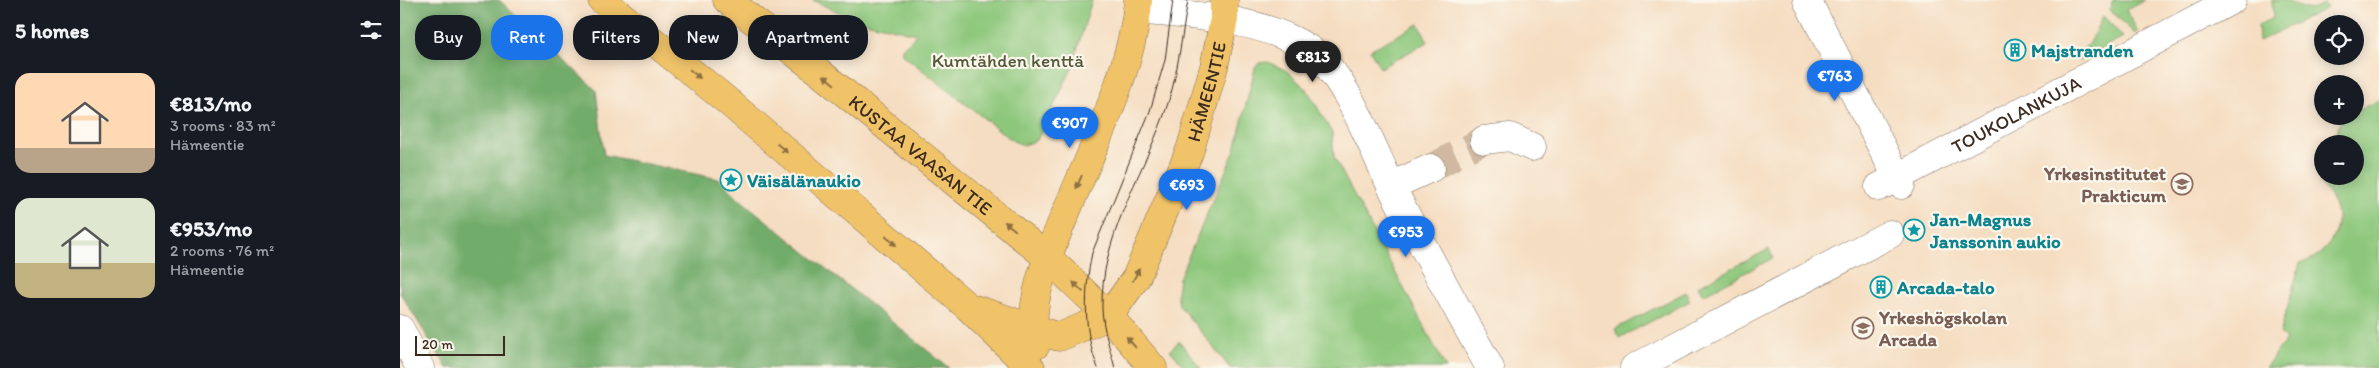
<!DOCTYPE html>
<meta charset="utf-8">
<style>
body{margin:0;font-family:Itim,sans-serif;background:#242831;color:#f1f3f6;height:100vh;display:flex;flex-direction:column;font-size:19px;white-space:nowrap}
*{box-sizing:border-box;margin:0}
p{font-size:16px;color:#9ea1a6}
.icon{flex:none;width:28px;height:28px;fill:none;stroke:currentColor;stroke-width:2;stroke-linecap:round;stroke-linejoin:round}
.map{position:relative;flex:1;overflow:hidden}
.side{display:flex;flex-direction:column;background:#171b24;width:400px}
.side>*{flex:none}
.top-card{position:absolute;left:15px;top:15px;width:475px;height:45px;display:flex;gap:10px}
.controls{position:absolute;left:1914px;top:15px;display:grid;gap:10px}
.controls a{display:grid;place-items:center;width:50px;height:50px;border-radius:50%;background:#171b24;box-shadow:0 2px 12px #0003;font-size:25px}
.scale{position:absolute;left:15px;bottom:12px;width:90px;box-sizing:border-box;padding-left:5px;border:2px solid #3b2a1e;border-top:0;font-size:14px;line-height:18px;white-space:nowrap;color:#3b2a1e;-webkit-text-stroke:4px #fbf7ec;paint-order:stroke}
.price{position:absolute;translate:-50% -42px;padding:0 11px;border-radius:18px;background:#1a73e8;color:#fff;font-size:16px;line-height:32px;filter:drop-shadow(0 1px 2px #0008)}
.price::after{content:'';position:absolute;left:50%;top:30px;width:15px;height:11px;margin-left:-8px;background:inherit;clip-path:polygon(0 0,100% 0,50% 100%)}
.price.on{background:#222;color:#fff}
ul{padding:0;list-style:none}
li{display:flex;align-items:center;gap:15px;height:125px;padding:0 15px}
li span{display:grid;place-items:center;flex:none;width:140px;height:100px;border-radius:15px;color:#555}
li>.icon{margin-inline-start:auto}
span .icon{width:60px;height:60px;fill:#fffc;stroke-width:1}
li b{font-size:21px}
h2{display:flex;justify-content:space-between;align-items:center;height:60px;padding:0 15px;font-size:21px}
.pill{padding:0 18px;border-radius:20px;background:#171b24;box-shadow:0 2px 12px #0003;font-size:18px;line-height:45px}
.pill.on{background:#1a73e8;color:#fff}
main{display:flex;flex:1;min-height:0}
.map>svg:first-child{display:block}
.green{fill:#8dc77b;stroke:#64784c}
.forest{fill:#72ac6b;stroke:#566b44}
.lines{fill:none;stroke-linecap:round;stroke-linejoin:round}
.minor-tunnel{stroke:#d0b9a0;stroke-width:28;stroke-dasharray:28 14;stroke-linecap:butt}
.minor-casing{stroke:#7c6957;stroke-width:29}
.major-casing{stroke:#7c6957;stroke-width:29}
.minor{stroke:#fff;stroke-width:28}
.major{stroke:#f0c369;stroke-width:28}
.tram{stroke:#3b2a1e;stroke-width:1}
.oneway{fill:#8c6f40}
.labels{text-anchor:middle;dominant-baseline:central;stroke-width:4.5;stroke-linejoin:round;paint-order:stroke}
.culture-label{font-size:19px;font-weight:bold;fill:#0d838f;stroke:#fbf7ec;text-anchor:start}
.park-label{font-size:19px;fill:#54593a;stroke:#fbf7ec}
.street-label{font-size:19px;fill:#3b2a1e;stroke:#fbf7ec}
.education-label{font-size:19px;font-weight:bold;fill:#785e54;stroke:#fbf7ec;text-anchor:end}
</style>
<main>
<section class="side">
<h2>5 homes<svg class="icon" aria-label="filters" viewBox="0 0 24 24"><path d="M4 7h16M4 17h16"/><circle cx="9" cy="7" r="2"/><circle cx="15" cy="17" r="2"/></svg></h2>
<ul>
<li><span style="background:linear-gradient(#ffd9b3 75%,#b9a48a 0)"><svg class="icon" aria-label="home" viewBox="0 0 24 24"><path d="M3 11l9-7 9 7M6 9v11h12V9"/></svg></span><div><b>€813/mo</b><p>3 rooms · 83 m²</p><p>Hämeentie</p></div></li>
<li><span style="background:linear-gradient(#dfe7d0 65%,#c2b280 0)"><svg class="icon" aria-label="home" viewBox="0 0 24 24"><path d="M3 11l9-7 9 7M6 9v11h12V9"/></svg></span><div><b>€953/mo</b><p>2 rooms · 76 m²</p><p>Hämeentie</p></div></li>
</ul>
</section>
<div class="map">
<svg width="1979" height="368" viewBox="0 0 1979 368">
<rect width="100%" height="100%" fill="#fbf7ec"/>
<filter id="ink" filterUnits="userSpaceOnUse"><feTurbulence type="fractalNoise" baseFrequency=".02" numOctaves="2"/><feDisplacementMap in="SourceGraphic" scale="10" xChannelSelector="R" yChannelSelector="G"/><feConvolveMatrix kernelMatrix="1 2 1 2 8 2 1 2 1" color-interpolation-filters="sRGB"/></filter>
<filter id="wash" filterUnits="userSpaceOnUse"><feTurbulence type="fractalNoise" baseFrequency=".0096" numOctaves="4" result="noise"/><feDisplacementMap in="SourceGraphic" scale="20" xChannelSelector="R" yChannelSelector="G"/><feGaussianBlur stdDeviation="1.12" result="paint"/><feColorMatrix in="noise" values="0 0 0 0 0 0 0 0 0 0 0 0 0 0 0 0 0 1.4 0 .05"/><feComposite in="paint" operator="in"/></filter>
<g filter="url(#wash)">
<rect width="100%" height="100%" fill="#f5ddc1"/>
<g class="green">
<path d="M412 0H692L671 70 637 140 624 145 613 141 502 54V49L517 34 456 20Z"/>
<path d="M1713 0H1745L1726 10 1738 32 1735 34 1710 10Z"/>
<path d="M1872 0C1876 0 1882 0 1885 0 1901 5 1905 15 1924 3L1927 8 1859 41 1858 25 1873 18Z"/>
<path d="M1703 16 1723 37 1679 61 1677 57 1689 43Z"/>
<path d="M1019 24 1028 42 980 68 970 50Z"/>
<path d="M868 62 887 71 908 91 932 133 934 157 1046 368H830L779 305 777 293 779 278 835 150 855 68 859 63Z"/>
<path d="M1979 100V368H1865L1886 340 1880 334 1900 263C1924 258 1944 232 1935 206 1932 198 1926 190 1920 183L1922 175 1955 176V144H1933L1941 119 1947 116H1955V112Z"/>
<path d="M1369 249 1373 258 1303 295 1298 286Z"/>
<path d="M1286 292 1290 301 1219 338 1215 329Z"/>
<path d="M779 341 801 368H786L770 350Z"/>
</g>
<path class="forest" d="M0 0H99L196 90 204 155 319 179 342 201 549 368H47L0 293Z"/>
</g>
<g filter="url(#ink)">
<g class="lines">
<path class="minor-tunnel" d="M1031 168 1084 140"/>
<g class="minor-casing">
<g id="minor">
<path d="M1407 0 1501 185"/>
<path d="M737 10C795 16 859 17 909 49 945 72 973 150 992 188 1023 248 1057 308 1090 368"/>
<path d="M1084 140 1110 137 1132 147"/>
<path d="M991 186 1031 168"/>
<path id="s1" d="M1479 187 1832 0"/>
<path d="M0 329 20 368"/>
<path d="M1234 368 1490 234"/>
</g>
</g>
<g class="major-casing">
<g id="major">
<path d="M202 0 325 99 568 307 631 368"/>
<path id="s2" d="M327 0 408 63 647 257 709 316 753 368"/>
<path id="s3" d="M575 309 659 337 709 316 736 278 790 150 814 67 824 19V0"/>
<path d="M636 345C625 300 653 244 670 203 695 144 734 63 738 0"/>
</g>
</g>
<use href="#minor" class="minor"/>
<use href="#major" class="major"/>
<g class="tram">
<path d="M698 368C683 331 684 291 692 253L750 111 765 60 773 0"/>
<path d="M715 368C710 349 703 329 702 309 700 239 741 178 764 115 778 78 781 39 788 0"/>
</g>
</g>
<defs><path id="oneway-solid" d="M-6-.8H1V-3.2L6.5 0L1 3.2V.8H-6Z" transform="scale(1.25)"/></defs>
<g class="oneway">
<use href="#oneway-solid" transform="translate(295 74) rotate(39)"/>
<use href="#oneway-solid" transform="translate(429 80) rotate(-141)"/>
<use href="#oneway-solid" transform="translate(382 148) rotate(40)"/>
<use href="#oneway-solid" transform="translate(679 182) rotate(113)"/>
<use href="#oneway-solid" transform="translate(610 226) rotate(-141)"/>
<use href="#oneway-solid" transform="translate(491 241) rotate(40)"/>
<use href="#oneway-solid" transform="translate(736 275) rotate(-62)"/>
<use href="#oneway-solid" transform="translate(678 287) rotate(-136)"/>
<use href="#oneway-solid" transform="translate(731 342) rotate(-130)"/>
</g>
</g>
<defs>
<g id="building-ring" transform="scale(1.125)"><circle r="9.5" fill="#fbf7ec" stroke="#0f9aa8" stroke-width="1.5"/><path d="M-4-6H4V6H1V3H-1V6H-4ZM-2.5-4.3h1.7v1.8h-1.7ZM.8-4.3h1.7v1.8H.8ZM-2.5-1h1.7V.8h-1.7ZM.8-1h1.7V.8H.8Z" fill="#0f9aa8"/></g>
<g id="sight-ring" transform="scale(1.125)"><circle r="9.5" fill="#fbf7ec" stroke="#0f9aa8" stroke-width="1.5"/><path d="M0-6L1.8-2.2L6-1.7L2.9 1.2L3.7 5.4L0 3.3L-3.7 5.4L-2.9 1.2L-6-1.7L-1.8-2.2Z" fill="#0f9aa8"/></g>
<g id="school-ring" transform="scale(1.125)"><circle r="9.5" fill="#fbf7ec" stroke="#8d6e63" stroke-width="1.5"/><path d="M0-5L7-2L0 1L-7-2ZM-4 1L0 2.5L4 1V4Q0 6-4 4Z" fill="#8d6e63"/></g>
<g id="university-ring" transform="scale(1.125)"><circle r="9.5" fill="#fbf7ec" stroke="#8d6e63" stroke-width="1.5"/><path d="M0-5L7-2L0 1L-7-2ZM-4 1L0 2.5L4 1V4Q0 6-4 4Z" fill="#8d6e63"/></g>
</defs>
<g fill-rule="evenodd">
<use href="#building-ring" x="1615" y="50"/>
<use href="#sight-ring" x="331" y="180"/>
<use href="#school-ring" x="1782" y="184"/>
<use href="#sight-ring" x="1514" y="230"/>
<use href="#building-ring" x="1481" y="287"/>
<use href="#university-ring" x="1463" y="328"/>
</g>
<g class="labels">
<g class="culture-label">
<text x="1631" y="50">Majstranden</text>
<text x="347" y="180">Väisälänaukio</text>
<text x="1530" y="219">Jan-Magnus<tspan x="1530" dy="22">Janssonin aukio</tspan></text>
<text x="1497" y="287">Arcada-talo</text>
</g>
<g class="park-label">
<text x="608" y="60">Kumtähden kenttä</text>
</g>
<g class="street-label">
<text stroke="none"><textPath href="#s3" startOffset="389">HÄMEENTIE</textPath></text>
<text stroke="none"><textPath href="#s1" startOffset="155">TOUKOLANKUJA</textPath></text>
<text stroke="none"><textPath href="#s2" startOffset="248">KUSTAA VAASAN TIE</textPath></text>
</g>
<g class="education-label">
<text x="1766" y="173">Yrkesinstitutet<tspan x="1766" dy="22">Prakticum</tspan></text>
<text x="1479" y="317" text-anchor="start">Yrkeshögskolan<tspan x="1479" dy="22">Arcada</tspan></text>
</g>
</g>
</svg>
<div class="controls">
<a><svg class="icon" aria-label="locate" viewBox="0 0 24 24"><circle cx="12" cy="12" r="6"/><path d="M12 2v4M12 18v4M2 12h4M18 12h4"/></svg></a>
<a>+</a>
<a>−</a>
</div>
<div class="scale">20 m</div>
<b class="price on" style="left:913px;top:83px">€813</b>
<b class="price" style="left:1435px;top:102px">€763</b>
<b class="price" style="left:670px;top:149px">€907</b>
<b class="price" style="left:787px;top:211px">€693</b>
<b class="price" style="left:1006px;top:258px">€953</b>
<div class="top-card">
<a class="pill">Buy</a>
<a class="pill on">Rent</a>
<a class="pill">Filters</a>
<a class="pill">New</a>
<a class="pill">Apartment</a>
</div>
</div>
</main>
